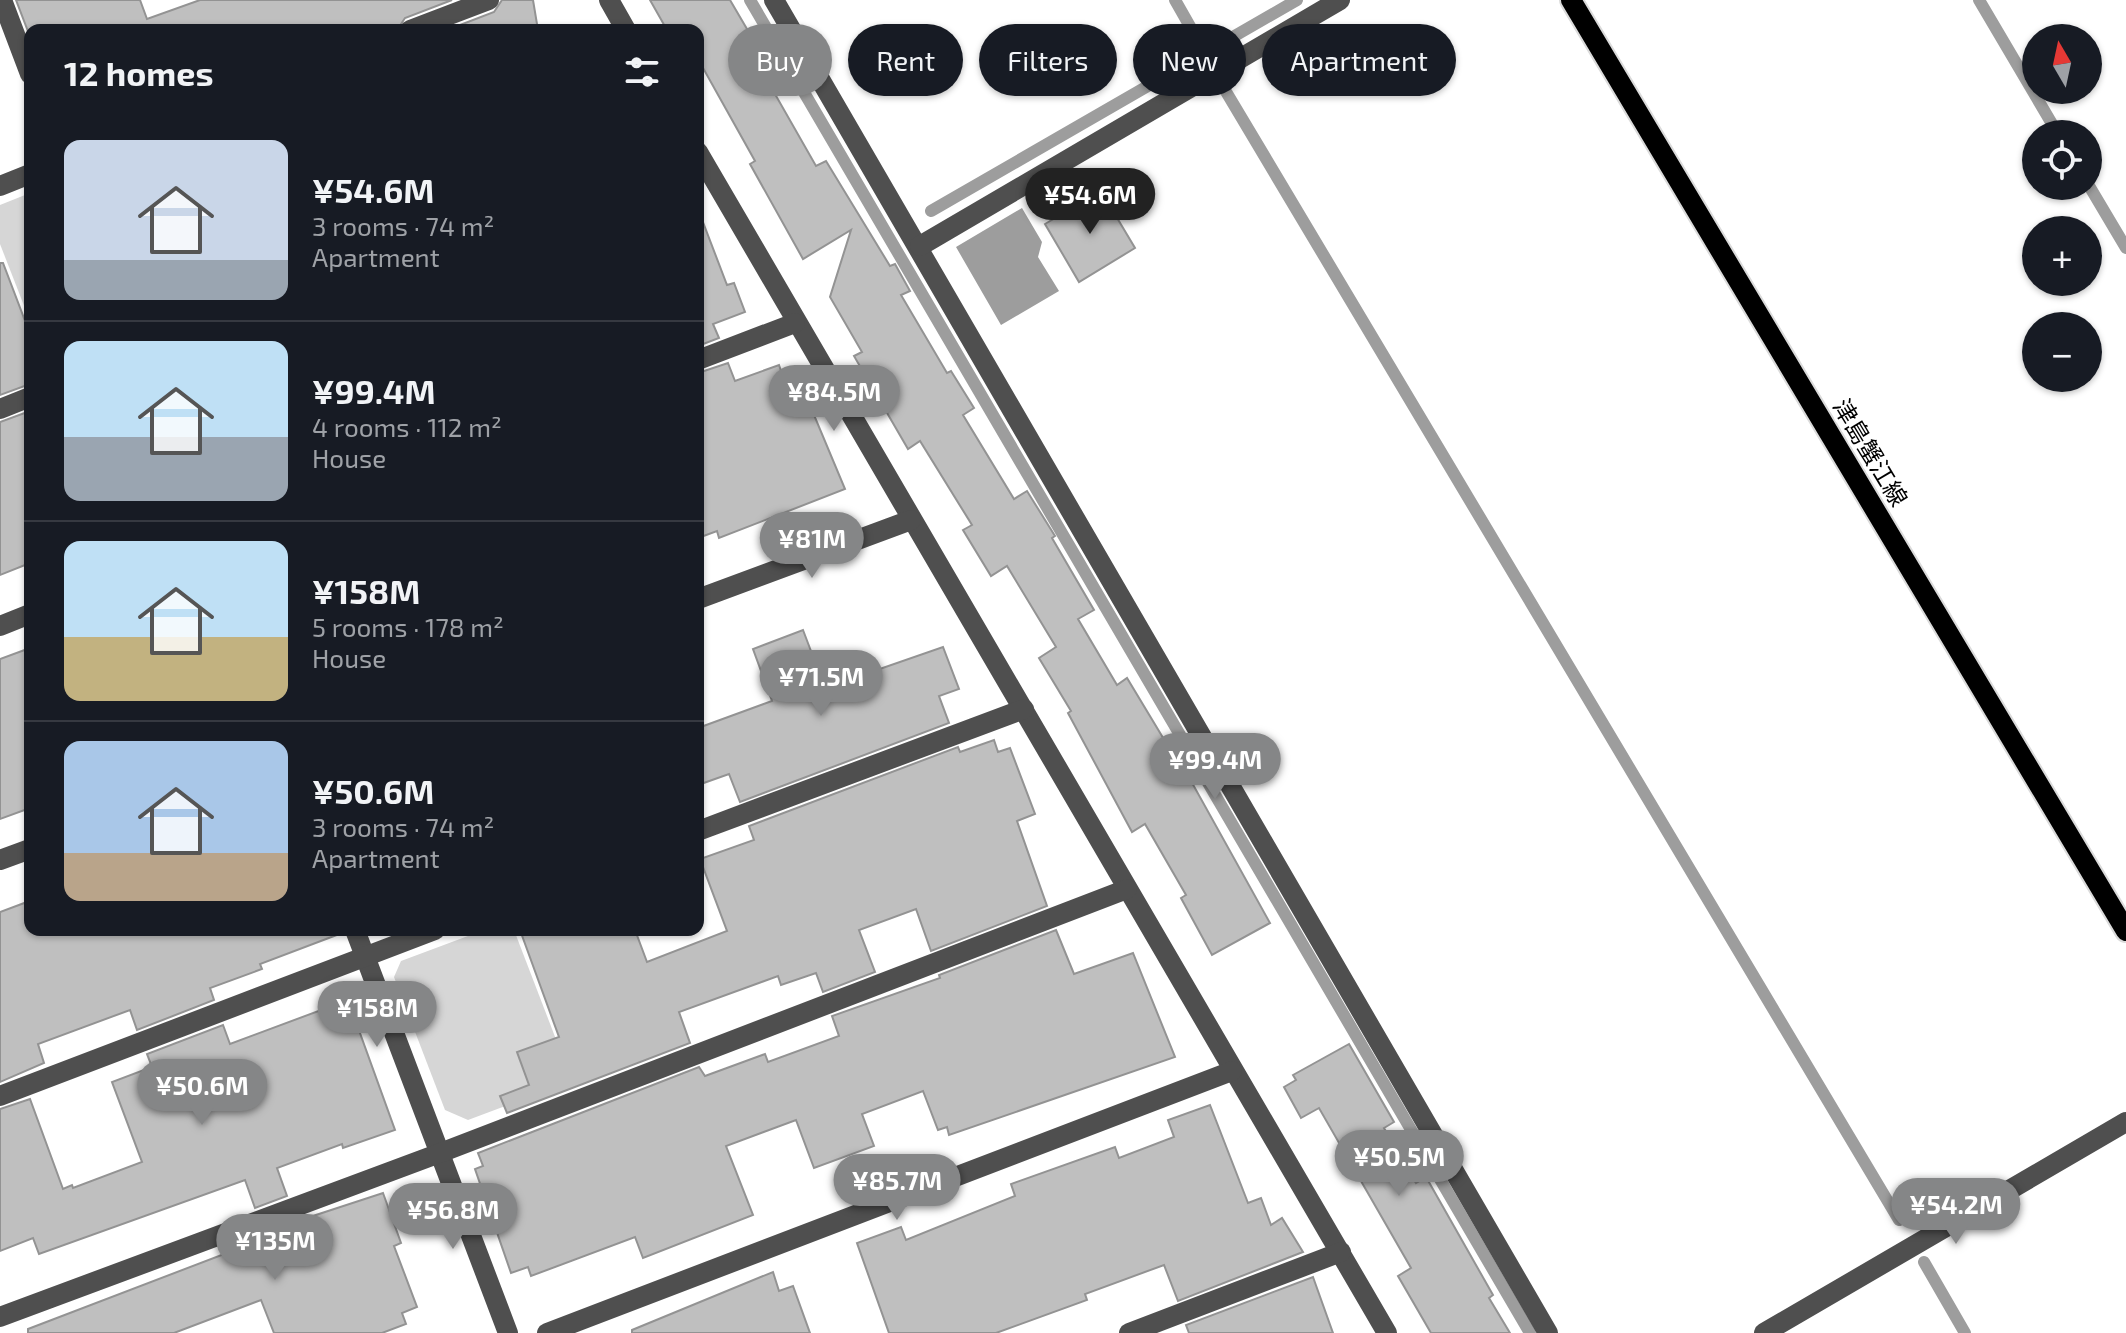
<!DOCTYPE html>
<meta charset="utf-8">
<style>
body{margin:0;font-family:"Exo 2","Noto Sans JP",sans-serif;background:#242831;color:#f1f3f6;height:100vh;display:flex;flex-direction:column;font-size:30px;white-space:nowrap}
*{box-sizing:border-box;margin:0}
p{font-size:26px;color:#9ea1a6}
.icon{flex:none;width:44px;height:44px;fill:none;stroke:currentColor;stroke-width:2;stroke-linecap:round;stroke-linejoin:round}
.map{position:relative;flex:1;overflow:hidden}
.side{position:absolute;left:24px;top:24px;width:680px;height:912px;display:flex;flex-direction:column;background:#171b24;border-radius:16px;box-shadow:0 2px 6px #0004}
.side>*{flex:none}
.top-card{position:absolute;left:728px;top:24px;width:760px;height:72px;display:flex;gap:16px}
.needle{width:52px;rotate:351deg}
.tools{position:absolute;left:2022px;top:24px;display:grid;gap:16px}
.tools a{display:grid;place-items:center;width:80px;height:80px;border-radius:50%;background:#171b24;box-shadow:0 2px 6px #0004;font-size:40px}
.price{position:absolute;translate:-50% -68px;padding:0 18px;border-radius:28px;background:#858687;color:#fff;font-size:26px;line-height:52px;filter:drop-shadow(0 2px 4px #0008)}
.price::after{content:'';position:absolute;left:50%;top:48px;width:24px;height:18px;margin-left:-12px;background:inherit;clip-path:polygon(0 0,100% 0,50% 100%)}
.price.current{background:#222;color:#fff}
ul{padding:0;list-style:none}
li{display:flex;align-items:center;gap:24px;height:200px;padding:0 40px}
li+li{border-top:2px solid #363941}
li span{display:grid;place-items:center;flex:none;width:224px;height:160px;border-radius:16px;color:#555}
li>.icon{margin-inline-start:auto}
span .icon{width:96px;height:96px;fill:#fffc;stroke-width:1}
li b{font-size:34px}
h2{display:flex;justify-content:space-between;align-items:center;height:96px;padding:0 40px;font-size:34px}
.chip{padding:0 28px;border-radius:36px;background:#171b24;box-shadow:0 2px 6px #0004;font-size:28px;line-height:72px}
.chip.current{background:#858687;color:#fff}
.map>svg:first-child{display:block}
.green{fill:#d6d6d6}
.water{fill:#9d9d9d}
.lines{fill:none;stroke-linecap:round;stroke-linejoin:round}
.stream{stroke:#9d9d9d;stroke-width:12}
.building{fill:#bfbfbf;stroke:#939393;stroke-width:2}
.major-casing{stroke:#dbdbdb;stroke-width:24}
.minor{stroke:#4f4f4f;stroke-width:20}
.major{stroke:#000;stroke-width:20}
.labels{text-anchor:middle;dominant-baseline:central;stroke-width:6;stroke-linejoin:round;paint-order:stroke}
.street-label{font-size:24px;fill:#000;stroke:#fff}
</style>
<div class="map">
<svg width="2126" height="1333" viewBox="0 0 2126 1333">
<rect width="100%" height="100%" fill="#fff"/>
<g class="green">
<path d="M30 193V321L0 244V205Z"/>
<path d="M484 930H514L572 1081 468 1120 445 1110 394 977 401 961Z"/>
</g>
<path class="water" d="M1022 208 1042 242 1038 257 1059 291 1001 325 956 247Z"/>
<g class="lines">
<g class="stream">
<path d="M750 0 1530 1333"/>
<path d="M1175 0 1208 58"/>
<path d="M1979 0 2058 134"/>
<path d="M1225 90 1899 1220"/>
<path d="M2088 184 2126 248"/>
<path d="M931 211 1297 0"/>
<path d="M1924 1262 1965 1333"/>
</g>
</g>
<g class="building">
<path d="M16 0H140L147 19 200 0H452L405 18 397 30H30L29 34Z"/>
<path d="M502 0H533L538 30H447L494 12Z"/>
<path d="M650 0H730L754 41 747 45 816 166 826 161 890 266 895 264 910 291 901 295 947 373 951 371 974 408 963 415 1014 499 1027 491 1055 536 1052 538 1094 610 1078 619 1117 685 1127 678 1168 746 1171 745 1270 923 1212 955 1181 898 1186 895 1145 824 1132 832 1068 713 1071 711 1039 658 1056 647 1007 566 991 576 963 530 972 525 920 441 908 449 854 356 862 352 830 297 851 230 803 259 750 164 755 161 698 59V30H667Z"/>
<path d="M1101 191 1135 248 1079 282 1045 224Z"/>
<path d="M698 217H701L727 285 734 283 745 312 713 324 719 338 698 346Z"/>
<path d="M0 263H3L30 334V384L0 395Z"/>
<path d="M728 363 735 381 779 365 790 397 804 391 845 489 719 538 717 531 698 538V373Z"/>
<path d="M30 411V563L0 575V422Z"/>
<path d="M803 630 825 688 943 647 959 689 939 696 949 723 740 802 729 774 698 785V728L772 701 753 649Z"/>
<path d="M30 648V808L0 819V659Z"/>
<path d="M994 740 998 752 1010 748 1035 814 1017 821 1047 906 931 951 916 909 859 930 875 972 823 992 816 973 781 985 778 976 679 1012 690 1043 507 1113 500 1096 529 1085 517 1052 559 1037 520 930H635L647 962 727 931 700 859 754 840 749 826 958 747 960 752Z"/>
<path d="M27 902 30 930H342V933L260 964 262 969 210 988 214 1000 137 1030 130 1010 38 1044 44 1063 0 1082V912Z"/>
<path d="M1056 930 1074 974 1133 953 1175 1057 949 1135 947 1127 938 1130 923 1091 862 1114 874 1146 814 1168 796 1120 726 1146 753 1215 643 1258 635 1237 531 1276 528 1267 511 1273 475 1169 483 1166 478 1153 699 1067 705 1076 765 1054 768 1062 839 1036 832 1016 940 978 939 975Z"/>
<path d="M348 1000 395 1130 343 1148 342 1144 277 1168 287 1196 255 1208 245 1180 39 1254 33 1238 0 1251V1109L30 1099 63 1189 72 1185 73 1188 142 1162 112 1082 152 1067 147 1054 223 1025 230 1044Z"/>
<path d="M1349 1044 1394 1122 1384 1128 1416 1183 1426 1177 1493 1295 1489 1298 1510 1333H1431L1398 1276 1411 1268 1319 1108 1301 1118 1284 1087 1296 1080 1293 1075Z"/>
<path d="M1210 1105 1248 1203 1261 1198 1271 1225 1282 1218 1303 1252 1178 1301 1164 1265 1085 1294 1087 1300 996 1333H889L857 1243 901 1227 906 1240 1015 1196 1011 1184 1115 1147 1119 1158 1174 1137 1168 1120Z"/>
<path d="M383 1193 401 1243 394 1246 417 1307 402 1313 406 1324 382 1333H274L261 1300 174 1333H28V1329L266 1238 264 1232Z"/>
<path d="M773 1272 779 1291 793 1286 810 1333H632V1330Z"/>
<path d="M1313 1277 1333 1333H1189L1186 1325Z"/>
</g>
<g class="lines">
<g class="major-casing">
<path id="major" d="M1571 0 2126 931"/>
</g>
<g class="minor">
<path d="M2 0 30 74"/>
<path d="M609 0 626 30"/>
<path d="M774 0 1548 1333"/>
<path d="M410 30 489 0"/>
<path d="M698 152 1387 1333"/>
<path d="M0 186 30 174"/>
<path d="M920 246 1340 0"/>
<path d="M698 360 795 323"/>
<path d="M0 409 30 397"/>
<path d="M698 599 911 520"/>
<path d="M0 626 30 614"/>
<path d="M698 831 1024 709"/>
<path d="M0 860 30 849"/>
<path d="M355 930 508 1333"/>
<path d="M0 1096 435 930"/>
<path d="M0 1317 440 1153 1127 889"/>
<path d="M547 1333 1232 1071"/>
<path d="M1129 1333 1341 1252"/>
<path d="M1764 1333 2126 1122"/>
</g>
<use href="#major" class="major"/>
</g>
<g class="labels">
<g class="street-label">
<text transform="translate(1871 452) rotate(59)">津島蟹江線</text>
</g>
</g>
</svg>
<div class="tools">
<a><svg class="needle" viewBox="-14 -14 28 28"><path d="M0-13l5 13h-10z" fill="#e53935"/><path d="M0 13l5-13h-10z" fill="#9ea1a6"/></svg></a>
<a><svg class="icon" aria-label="locate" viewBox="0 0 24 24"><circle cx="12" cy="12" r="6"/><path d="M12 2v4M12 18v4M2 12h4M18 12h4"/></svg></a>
<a>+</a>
<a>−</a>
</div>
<b class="price current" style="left:1090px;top:236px">¥54.6M</b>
<b class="price" style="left:834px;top:433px">¥84.5M</b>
<b class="price" style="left:812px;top:580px">¥81M</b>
<b class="price" style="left:821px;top:718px">¥71.5M</b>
<b class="price" style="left:1215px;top:801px">¥99.4M</b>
<b class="price" style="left:377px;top:1049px">¥158M</b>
<b class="price" style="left:202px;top:1127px">¥50.6M</b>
<b class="price" style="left:1399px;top:1198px">¥50.5M</b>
<b class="price" style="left:897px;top:1222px">¥85.7M</b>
<b class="price" style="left:1956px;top:1246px">¥54.2M</b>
<b class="price" style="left:453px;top:1251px">¥56.8M</b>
<b class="price" style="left:275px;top:1282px">¥135M</b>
<div class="top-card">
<a class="chip current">Buy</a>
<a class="chip">Rent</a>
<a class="chip">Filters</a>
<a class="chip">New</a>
<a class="chip">Apartment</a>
</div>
<section class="side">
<h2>12 homes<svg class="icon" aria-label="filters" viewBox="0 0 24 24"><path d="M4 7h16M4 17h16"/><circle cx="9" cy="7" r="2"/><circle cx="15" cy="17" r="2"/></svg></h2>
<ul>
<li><span style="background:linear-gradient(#c9d6e8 75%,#9aa5b1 0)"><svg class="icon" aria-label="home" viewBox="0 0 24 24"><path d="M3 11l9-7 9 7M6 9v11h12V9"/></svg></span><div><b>¥54.6M</b><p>3 rooms · 74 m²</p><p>Apartment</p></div></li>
<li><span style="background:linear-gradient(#bfe0f5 60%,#9aa5b1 0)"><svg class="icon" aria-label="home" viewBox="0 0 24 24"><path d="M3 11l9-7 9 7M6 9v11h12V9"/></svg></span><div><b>¥99.4M</b><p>4 rooms · 112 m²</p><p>House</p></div></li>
<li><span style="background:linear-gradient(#bfe0f5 60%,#c2b280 0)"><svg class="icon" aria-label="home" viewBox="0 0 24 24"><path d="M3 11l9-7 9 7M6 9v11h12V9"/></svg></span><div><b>¥158M</b><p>5 rooms · 178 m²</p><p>House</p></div></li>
<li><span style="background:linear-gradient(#a9c7e8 70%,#b9a48a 0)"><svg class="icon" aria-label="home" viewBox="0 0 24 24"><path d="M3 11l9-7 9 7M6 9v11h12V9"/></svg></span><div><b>¥50.6M</b><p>3 rooms · 74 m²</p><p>Apartment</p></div></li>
</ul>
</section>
</div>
